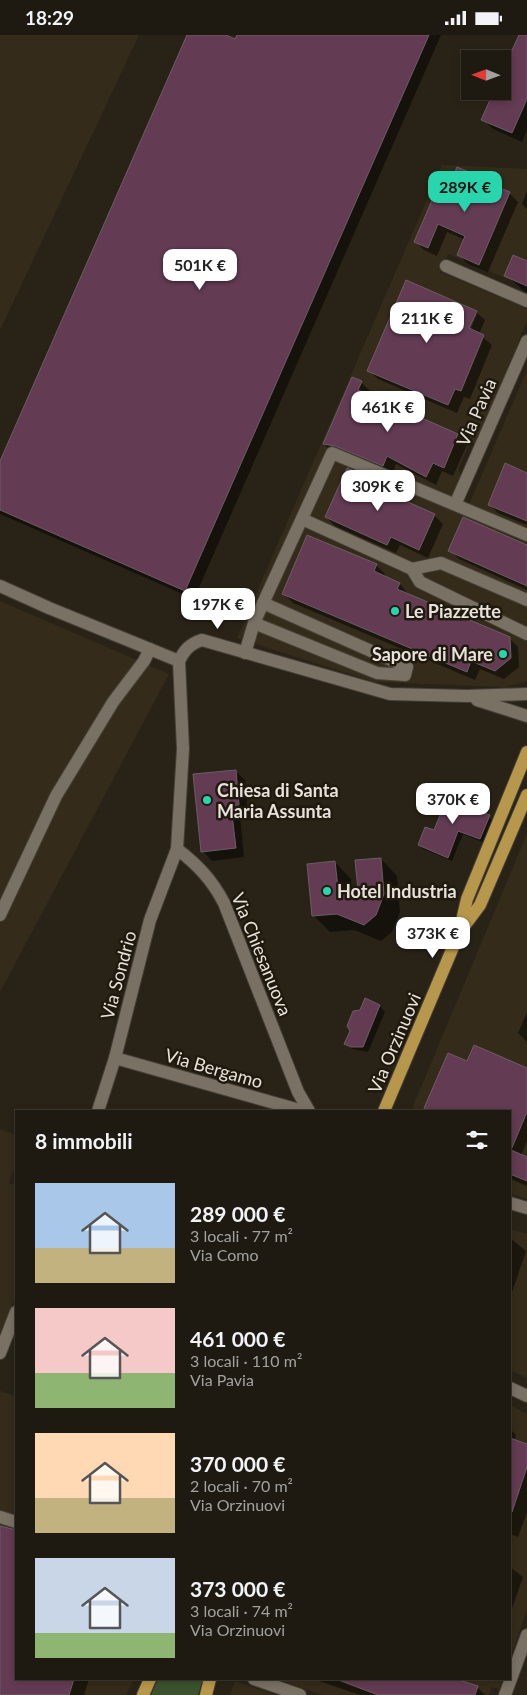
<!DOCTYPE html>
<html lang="it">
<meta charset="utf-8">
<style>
body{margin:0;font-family:Lato,sans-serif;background:#27231a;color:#f1f3f6;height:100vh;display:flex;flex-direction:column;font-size:19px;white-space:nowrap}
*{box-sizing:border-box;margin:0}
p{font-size:16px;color:#a1a19f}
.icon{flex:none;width:28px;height:28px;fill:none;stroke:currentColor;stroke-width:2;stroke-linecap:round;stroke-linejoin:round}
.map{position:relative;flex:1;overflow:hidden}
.details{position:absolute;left:15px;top:1075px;width:496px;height:570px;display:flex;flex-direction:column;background:#1f1a11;border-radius:0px;box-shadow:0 2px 8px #0003,0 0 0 1px #3c3831}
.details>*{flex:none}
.needle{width:32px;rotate:271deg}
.buttons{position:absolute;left:461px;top:15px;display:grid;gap:10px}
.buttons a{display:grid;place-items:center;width:50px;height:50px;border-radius:0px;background:#1f1a11;box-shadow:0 2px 8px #0003,0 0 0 1px #3c3831;font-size:25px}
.price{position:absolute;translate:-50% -42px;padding:0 11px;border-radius:10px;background:#fff;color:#222;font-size:16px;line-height:32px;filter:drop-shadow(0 1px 2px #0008)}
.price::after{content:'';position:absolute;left:50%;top:30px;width:15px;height:11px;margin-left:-8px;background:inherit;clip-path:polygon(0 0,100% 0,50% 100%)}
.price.on{background:#28d5ad;color:#111}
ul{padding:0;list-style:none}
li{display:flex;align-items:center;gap:15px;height:125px;padding:0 20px}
li span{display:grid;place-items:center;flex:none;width:140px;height:100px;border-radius:0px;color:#555}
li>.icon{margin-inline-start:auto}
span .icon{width:60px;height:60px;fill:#fffc;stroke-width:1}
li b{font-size:21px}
h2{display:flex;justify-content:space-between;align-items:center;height:60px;padding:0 20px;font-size:21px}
.status{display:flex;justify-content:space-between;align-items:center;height:35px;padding:0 25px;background:#1f1a11;direction:ltr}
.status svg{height:14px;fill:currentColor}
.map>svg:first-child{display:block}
.built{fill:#352b1a}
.green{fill:#3c522e}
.shadow{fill:#0007;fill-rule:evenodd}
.building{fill:#633b53;stroke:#6c5d65}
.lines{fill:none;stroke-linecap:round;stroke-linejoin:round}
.minor-casing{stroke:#453f37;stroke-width:14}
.major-casing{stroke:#453f37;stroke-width:14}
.minor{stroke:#797164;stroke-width:12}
.major{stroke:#b7974b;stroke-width:12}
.poi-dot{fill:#28d5ad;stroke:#20190e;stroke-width:2}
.labels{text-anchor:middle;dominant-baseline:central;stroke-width:5;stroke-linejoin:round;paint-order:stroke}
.street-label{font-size:18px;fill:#e7e2db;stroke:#20190e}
.poi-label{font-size:18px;font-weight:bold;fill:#e7e2db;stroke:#20190e;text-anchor:start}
</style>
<div class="status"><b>18:29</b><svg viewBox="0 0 49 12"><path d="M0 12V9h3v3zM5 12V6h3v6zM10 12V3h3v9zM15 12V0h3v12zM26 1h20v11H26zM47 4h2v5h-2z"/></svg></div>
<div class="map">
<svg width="527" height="1660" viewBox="0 0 527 1660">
<rect width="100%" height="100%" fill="#292317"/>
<g class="built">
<path d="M0 0H139L0 295Z"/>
<path d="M442 130 527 134V252L448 219 440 237 527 274V286L477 408 469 409 458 435 462 443 452 465 468 472 527 335V646L505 652 374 647 237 603Z"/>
<path d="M0 566 169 639 0 957Z"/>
<path d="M527 799V1164L510 1159V1076H411Z"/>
<path d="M0 1094 16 1100V1129L9 1148 16 1150V1260L0 1302Z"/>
<path d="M510 1194 527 1199V1343L510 1335Z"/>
<path d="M0 1356 16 1361V1644H134L126 1660H0Z"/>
<path d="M510 1370 527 1379V1575L510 1623Z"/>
<path d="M275 1644H503L499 1654 492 1652 489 1660H322Z"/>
<path d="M235 1646 275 1660H230Z"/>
</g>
<path class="green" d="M158 1644H203L198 1660H151Z"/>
<g class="shadow">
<path d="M188 0H223L236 6 239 0H441L194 564 0 479V429Z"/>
<path d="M520 0H527V95L522 107 493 94 483 84 502 56Z"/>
<path d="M458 133 509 158 518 167 488 237 468 229 459 220 465 205 447 197 437 221 424 215 415 206Z"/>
<path d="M527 156V174L522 169Z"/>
<path d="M527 228V259L506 240Z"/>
<path d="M476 277 485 285 479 299 492 310 470 364 464 362 457 378 378 344 369 336ZM474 279H477L468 300 465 299Z"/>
<path d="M361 347 371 357 369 361 458 400 467 410 453 441 442 436 436 450 396 429 392 439 333 418 324 409Z"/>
<path d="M527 439V490L498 478 489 469Z"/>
<path d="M376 447 385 455 384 458 434 480 443 489 428 523 400 510 396 518 335 491 326 482Z"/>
<path d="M527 512V555L459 524 450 515Z"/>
<path d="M376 530 385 539 384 542 400 549 408 559 509 603 518 612 519 632 504 644 480 634 475 645 293 568 284 559Z"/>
<path d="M235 736 245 745 248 779 240 780 244 822 212 826 203 816Z"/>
<path d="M452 754 469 764 466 772 489 782 493 786 485 808 463 799 452 826 423 814 419 810 435 797Z"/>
<path d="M381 824 397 841 400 877 392 897 381 906 354 895 330 897 313 880 335 827 351 844 353 863 360 867Z"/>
<path d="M380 971 385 977 368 1017 352 1014 346 1009Z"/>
<path d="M527 977V1007L518 998Z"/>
<path d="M467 1028 527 1035V1106L521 1121 527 1124V1151L511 1144 510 1146V1076H429L425 1073Z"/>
<path d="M510 1203 526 1216 510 1263Z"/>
<path d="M510 1394 516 1400 514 1406 527 1410V1477L518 1502 510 1499Z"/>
<path d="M0 1491 16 1497V1644H89L84 1660H0Z"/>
<path d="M510 1532 523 1542 510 1579Z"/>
<path d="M313 1644H452L477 1652 485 1660H360Z"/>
</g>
<g class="building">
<path d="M187 0H226L235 4 237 0H429L185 556 0 475V426Z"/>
<path d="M519 0H527V64L512 98 481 85 494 56H502V37Z"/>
<path d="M457 132 476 140 475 143 510 157 479 230 457 220 465 201 438 189 428 213 414 207 443 140 452 144Z"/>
<path d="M513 220 527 226V251L504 241Z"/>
<path d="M406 245 477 276 469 293 484 300 461 356 455 354 448 370 367 336Z"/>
<path d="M352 342 362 346 358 355 458 399 444 433 433 428 426 442 387 421 383 431 335 411 323 409Z"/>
<path d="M505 428 527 438V486L488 470Z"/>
<path d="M347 433 376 446 374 452 435 479 419 515 391 502 387 510 325 482Z"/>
<path d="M463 482 527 510V551L448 516Z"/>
<path d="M307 500 377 529 374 536 400 548 397 554 510 602 511 623 495 636 471 626 467 637 282 559Z"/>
<path d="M236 735 239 770 231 771 236 813 201 817 193 739Z"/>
<path d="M451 753 465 758 461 769 490 780 480 804 458 796 448 823 418 810 425 792 434 795Z"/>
<path d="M381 823 384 859 376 880 364 890 337 879 312 881 307 829 335 826 338 853 359 865 355 825Z"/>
<path d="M365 963 380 970 363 1012H351L344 1009 350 996 347 991 353 976 360 975Z"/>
<path d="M474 1010 527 1033V1077L511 1115 527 1122V1146L510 1139V1076H431L424 1073 448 1018 467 1026Z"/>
<path d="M510 1403 527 1409V1432L512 1477Z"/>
<path d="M0 1491 16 1495V1644H74L69 1660H0Z"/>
<path d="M336 1644H456L478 1651 475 1660H378Z"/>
</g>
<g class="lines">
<g class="minor-casing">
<g id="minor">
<path d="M446 231 527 266"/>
<path d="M458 463 527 306"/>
<path d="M302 484 412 534 420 547 527 599"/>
<path d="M412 534 441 528 527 565"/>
<path d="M0 551 49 573 179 626"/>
<path d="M254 588 377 638 405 640 407 632 263 568"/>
<path d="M245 618 254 588 332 418 527 500"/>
<path d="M477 665 527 681"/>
<path d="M0 880 56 761 113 667 144 626 150 614"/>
<path d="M115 1023 303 1076"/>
<path d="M98 1076 115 1023 150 885 177 814"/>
<path d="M309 1076 298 1057 224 868C212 845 198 830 177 814L183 714 179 626C185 614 190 609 202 605L390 659 467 661 527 659"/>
<path d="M510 1168 527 1173"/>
<path d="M0 1318 16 1277"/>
<path d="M510 1353 527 1361"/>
<path d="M0 1482 16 1487"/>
<path d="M254 1644 300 1660"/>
<path d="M505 1660 527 1600"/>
</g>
</g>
<g class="major-casing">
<g id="major">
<path d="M462 894 480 870 527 760"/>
<path d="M384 1076 459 898 467 864 527 717"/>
<path d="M143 1660 150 1644"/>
<path d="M206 1660 210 1644"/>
</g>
</g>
<use href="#minor" class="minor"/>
<use href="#major" class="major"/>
</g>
<g class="poi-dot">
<circle cx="395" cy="576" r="5"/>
<circle cx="503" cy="619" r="5"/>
<circle cx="207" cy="765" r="5"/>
<circle cx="327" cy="856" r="5"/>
</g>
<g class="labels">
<g class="street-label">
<text transform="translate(476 377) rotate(-66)">Via Pavia</text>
<text transform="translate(262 919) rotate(68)">Via Chiesanuova</text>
<text transform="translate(118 940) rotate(-75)">Via Sondrio</text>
<text transform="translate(394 1008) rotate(-67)">Via Orzinuovi</text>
<text transform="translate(214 1033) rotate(16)">Via Bergamo</text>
</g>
<g class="poi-label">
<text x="405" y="576">Le Piazzette</text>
<text x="493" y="619" text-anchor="end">Sapore di Mare</text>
<text x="217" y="755">Chiesa di Santa<tspan x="217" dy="21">Maria Assunta</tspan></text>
<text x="337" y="856">Hotel Industria</text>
</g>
</g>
</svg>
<div class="buttons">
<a><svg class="needle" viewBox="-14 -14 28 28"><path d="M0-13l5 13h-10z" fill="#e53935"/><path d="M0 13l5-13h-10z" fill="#a1a19f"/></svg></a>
</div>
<b class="price on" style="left:465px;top:178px">289K €</b>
<b class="price" style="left:200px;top:256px">501K €</b>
<b class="price" style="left:427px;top:309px">211K €</b>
<b class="price" style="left:388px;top:398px">461K €</b>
<b class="price" style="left:378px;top:477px">309K €</b>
<b class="price" style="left:218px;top:595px">197K €</b>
<b class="price" style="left:453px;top:790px">370K €</b>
<b class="price" style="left:433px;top:924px">373K €</b>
<section class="details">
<h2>8 immobili<svg class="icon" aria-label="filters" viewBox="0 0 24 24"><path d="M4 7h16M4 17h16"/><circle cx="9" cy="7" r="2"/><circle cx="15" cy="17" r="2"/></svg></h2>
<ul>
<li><span style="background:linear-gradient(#a9c7e8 65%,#c2b280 0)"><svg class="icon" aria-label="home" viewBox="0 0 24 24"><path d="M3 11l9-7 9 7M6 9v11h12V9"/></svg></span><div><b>289 000 €</b><p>3 locali · 77 m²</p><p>Via Como</p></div></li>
<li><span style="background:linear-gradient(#f6c9c9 65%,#8fb573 0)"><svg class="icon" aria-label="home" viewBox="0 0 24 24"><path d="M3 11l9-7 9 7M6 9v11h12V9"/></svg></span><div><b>461 000 €</b><p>3 locali · 110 m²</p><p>Via Pavia</p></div></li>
<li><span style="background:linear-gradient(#ffd9b3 65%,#c2b280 0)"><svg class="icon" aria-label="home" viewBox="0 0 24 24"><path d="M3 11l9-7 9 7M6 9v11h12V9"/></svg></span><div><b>370 000 €</b><p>2 locali · 70 m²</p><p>Via Orzinuovi</p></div></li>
<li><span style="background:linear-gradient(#c9d6e8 75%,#8fb573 0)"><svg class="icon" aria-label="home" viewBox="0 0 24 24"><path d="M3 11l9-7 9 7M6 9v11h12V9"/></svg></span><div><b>373 000 €</b><p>3 locali · 74 m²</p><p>Via Orzinuovi</p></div></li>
</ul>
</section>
</div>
